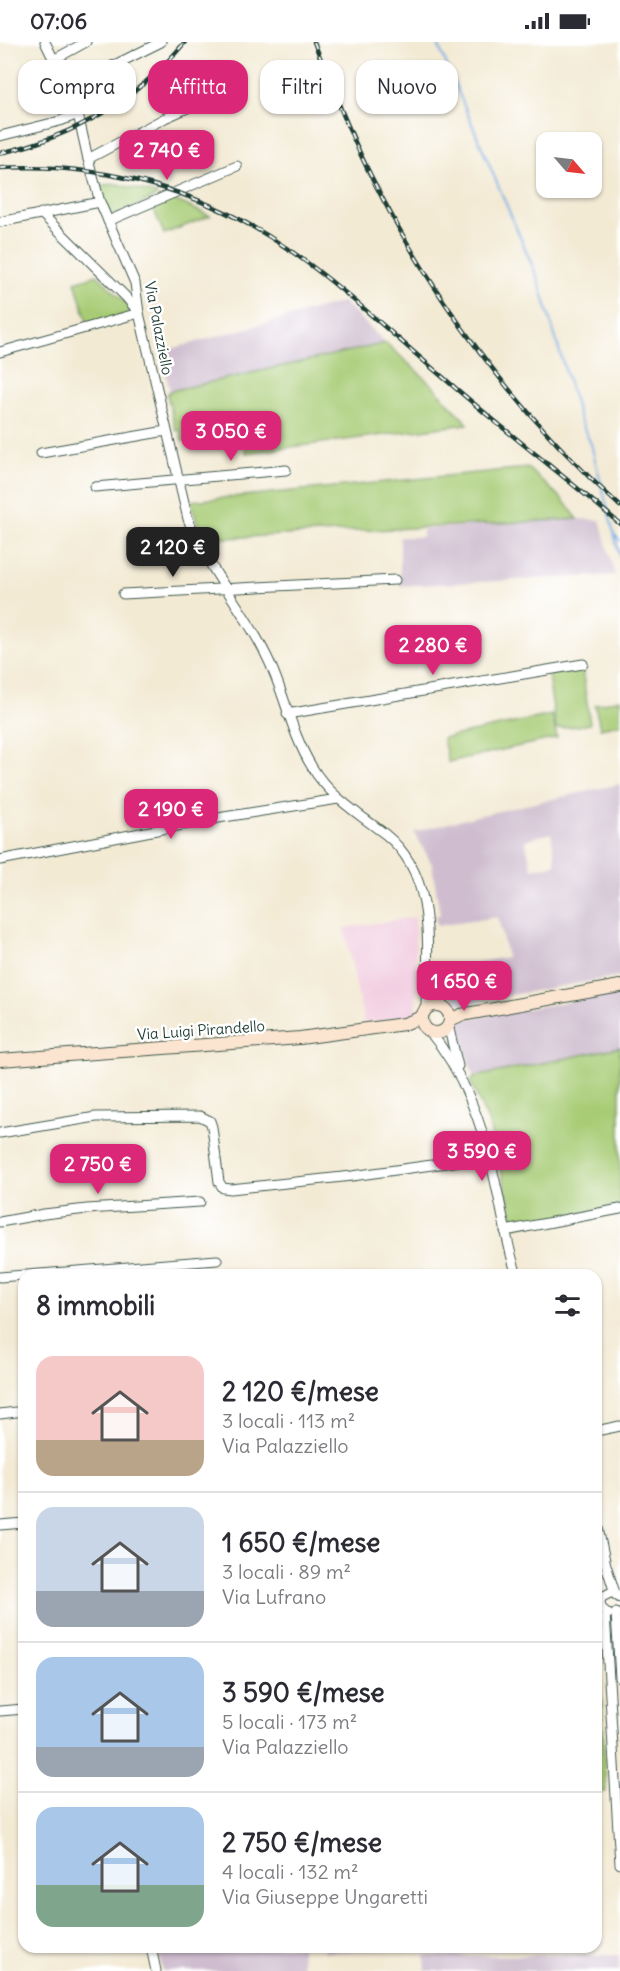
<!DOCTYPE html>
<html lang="it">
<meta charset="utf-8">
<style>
body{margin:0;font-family:Delius,sans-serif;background:#f7f7f7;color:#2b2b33;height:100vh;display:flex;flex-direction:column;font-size:22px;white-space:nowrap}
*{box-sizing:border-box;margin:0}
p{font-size:20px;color:#7c7c81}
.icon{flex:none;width:33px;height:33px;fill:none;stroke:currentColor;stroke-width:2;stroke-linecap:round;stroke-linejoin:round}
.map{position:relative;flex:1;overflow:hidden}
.drawer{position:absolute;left:18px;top:1227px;width:584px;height:684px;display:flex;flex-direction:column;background:#fff;border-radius:18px;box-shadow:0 2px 4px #0004}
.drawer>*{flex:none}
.guide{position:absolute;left:18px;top:18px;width:585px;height:54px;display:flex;gap:12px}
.needle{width:39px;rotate:118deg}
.fabs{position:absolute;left:536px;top:90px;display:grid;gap:12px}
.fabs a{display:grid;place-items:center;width:66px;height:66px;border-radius:12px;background:#fff;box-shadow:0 2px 4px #0004;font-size:30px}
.price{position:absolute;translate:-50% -51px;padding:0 14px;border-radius:12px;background:#db2777;color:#fff;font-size:20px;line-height:39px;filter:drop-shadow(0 2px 3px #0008)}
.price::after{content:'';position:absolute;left:50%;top:36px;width:18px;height:14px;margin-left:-9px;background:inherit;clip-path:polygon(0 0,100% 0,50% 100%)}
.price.current{background:#222;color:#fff}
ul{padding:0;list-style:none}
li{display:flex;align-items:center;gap:18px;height:150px;padding:0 18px}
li+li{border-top:2px solid #e1e1e2}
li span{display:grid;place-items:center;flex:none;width:168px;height:120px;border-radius:18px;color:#555}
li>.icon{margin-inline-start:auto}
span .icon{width:72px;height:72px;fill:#fffc;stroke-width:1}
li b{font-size:26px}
h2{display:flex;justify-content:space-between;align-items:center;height:72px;padding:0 18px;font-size:26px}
.pill{padding:0 21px;border-radius:18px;background:#fff;box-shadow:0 2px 4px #0004;font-size:21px;line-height:54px}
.pill.current{background:#db2777;color:#fff}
.status{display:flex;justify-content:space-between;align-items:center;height:42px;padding:0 30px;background:#fff;direction:ltr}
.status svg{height:16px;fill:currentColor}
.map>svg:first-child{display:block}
.built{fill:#f2cfe1}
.industrial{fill:#cfbdcf;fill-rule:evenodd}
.green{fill:#a8cc76;stroke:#648455;stroke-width:1.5}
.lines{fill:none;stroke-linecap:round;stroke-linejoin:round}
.stream{stroke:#76ace4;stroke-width:2}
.street-casing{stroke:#3f574c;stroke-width:11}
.secondary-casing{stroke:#3f574c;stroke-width:14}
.street{stroke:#fff;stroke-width:9}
.secondary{stroke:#fce5d0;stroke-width:12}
.rail-casing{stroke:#1f3d34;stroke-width:4.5}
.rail{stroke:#fff;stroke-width:2;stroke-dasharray:7;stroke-linecap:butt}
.labels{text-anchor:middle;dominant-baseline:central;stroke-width:5;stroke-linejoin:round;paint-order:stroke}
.street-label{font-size:15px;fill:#1f3d34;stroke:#fff}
</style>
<div class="status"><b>07:06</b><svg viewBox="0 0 49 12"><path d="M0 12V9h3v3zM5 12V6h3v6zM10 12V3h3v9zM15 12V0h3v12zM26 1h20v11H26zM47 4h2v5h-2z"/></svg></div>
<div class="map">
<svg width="620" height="1929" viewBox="0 0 620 1929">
<rect width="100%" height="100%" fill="#fff"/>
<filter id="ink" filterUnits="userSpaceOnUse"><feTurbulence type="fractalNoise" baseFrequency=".0167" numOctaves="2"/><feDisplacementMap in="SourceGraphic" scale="12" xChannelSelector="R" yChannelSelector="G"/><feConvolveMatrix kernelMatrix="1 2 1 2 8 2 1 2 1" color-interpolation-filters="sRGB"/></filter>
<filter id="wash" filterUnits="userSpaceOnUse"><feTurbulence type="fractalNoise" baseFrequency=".008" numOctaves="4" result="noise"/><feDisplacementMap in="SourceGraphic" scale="24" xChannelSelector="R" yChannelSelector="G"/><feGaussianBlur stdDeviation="1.35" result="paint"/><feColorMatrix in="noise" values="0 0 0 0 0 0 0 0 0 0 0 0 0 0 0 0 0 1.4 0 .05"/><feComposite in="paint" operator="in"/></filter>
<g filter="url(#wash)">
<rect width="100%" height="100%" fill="#f3ead4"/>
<path class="built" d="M415 875 417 973 364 981 344 886Z"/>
<g class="industrial">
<path d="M343 260 386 301 170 349 160 310Z"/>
<path d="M578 477 600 478 615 533 400 544V495H422L423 487Z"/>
<path d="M620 742V934L454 963 447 926 507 915 498 875 437 884 435 874 440 873 432 822 414 790 477 774ZM551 791 556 822 532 827 525 798Z"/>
<path d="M620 951V1005L474 1035 464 1007 459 978Z"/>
<path d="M156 1905H301L302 1929H163Z"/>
<path d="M324 1905H448L325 1910Z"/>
<path d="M619 1913 620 1929H426L425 1914Z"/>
</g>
<g class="green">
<path d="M117 142 157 152V154L110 176 100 146 103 143Z"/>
<path d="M170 156 210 174 164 192 152 163Z"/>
<path d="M97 233 127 262 130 269 128 272 88 282 75 240Z"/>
<path d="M386 301 432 343 468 382 246 411 243 389 182 399 180 388 176 389 167 353 170 349Z"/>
<path d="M528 426 562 457 578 477 208 497 204 496 197 481 191 459Z"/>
<path d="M582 627 590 682 556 687 548 633Z"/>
<path d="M620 657V682L600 686 595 663Z"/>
<path d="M552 673 557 696 448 720 443 696Z"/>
<path d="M620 1005V1164L515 1184 488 1079 470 1039 474 1035Z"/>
<path d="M596 1588 598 1589 606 1750H596Z"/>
</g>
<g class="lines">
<g class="stream">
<path d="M437 0 538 237 580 378 591 402 620 515"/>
<path d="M614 492 620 499"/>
</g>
</g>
</g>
<g filter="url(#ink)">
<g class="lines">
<g class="street-casing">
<g id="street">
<path d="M45 0 71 53 78 72 88 117 100 160 135 241 139 271 188 477C207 527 244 567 267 615 285 651 290 689 312 725 329 754 359 772 385 792 438 834 427 908 426 967"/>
<path d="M55 17 86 0"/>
<path d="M68 46 161 0"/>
<path d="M0 94 60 79 78 72"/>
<path d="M88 117 165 76 208 57"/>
<path d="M108 179 237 124"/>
<path d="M0 180 100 160"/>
<path d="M0 310 139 271 126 255 41 171"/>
<path d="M41 411 166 389"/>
<path d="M95 445 286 428"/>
<path d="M123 552 395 538"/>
<path d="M287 672 583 622"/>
<path d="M0 818 224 775 338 757"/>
<path d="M431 925 438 953 443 964"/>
<path d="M448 983 458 1024"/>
<path d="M429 989C465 1031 485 1090 496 1143 503 1173 507 1204 517 1233"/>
<path d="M0 1091 96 1075 200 1074 210 1079 212 1085 219 1140 223 1146 231 1147 352 1134 490 1115"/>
<path d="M0 1180 44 1172 87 1167 200 1160"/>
<path d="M505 1189 620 1167"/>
<path d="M27 1233 217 1218"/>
<path d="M0 1235 24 1233"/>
<path d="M0 1372 24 1369"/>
<path d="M596 1389 620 1384"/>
<path d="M596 1477 606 1523 615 1551"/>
<path d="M0 1483 24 1481"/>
<path d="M605 1571 620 1822"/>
<path d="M616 1571 620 1636"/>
<path d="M608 1572 601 1566 600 1559 602 1555 612 1550 620 1556"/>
<path d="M0 1669 24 1667"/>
<path d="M151 1905 156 1929"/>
</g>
</g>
<g class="secondary-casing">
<g id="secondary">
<circle cx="436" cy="977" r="14"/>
<path d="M450 978 461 973 620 944"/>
<path d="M0 1018 300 996 404 982 422 975"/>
</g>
</g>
<use href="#street" class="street"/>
<use href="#secondary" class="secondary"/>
<g class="rail-casing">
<g id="rail">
<path d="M314 0C332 45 349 91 371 134 433 258 518 372 620 464"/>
<path d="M0 111C73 95 137 58 185 0"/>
<path d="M0 126C104 120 206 149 291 209 344 246 395 295 445 337 502 387 562 432 620 482"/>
</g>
</g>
<use href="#rail" class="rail"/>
</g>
</g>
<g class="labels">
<g class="street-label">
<text transform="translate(159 286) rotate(79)">Via Palazziello</text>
<text transform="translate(201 988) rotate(-4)">Via Luigi Pirandello</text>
</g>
</g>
</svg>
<div class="fabs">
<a><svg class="needle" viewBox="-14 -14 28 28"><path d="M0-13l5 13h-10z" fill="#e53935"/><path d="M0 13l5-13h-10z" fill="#7c7c81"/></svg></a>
</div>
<b class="price" style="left:167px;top:139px">2 740 €</b>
<b class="price" style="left:231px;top:420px">3 050 €</b>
<b class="price current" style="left:173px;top:536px">2 120 €</b>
<b class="price" style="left:433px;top:634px">2 280 €</b>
<b class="price" style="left:171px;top:798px">2 190 €</b>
<b class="price" style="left:464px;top:970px">1 650 €</b>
<b class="price" style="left:482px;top:1140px">3 590 €</b>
<b class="price" style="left:98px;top:1153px">2 750 €</b>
<div class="guide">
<a class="pill">Compra</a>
<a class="pill current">Affitta</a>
<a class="pill">Filtri</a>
<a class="pill">Nuovo</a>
</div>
<section class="drawer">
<h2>8 immobili<svg class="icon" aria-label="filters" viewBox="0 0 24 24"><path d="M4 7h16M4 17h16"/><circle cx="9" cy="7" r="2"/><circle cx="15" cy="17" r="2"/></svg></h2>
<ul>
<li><span style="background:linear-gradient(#f6c9c9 70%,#b9a48a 0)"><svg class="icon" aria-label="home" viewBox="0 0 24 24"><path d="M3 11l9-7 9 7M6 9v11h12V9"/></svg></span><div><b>2 120 €/mese</b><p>3 locali · 113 m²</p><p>Via Palazziello</p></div></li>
<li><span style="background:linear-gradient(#c9d6e8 70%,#9aa5b1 0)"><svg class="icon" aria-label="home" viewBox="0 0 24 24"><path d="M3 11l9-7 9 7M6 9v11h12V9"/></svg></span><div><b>1 650 €/mese</b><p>3 locali · 89 m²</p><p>Via Lufrano</p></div></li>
<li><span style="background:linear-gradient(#a9c7e8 75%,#9aa5b1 0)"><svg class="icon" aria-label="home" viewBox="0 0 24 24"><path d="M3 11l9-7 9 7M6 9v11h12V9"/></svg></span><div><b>3 590 €/mese</b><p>5 locali · 173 m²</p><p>Via Palazziello</p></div></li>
<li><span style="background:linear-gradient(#a9c7e8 65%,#7fa58c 0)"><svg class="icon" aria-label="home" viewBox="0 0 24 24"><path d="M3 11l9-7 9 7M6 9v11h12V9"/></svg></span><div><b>2 750 €/mese</b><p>4 locali · 132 m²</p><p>Via Giuseppe Ungaretti</p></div></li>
</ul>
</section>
</div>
